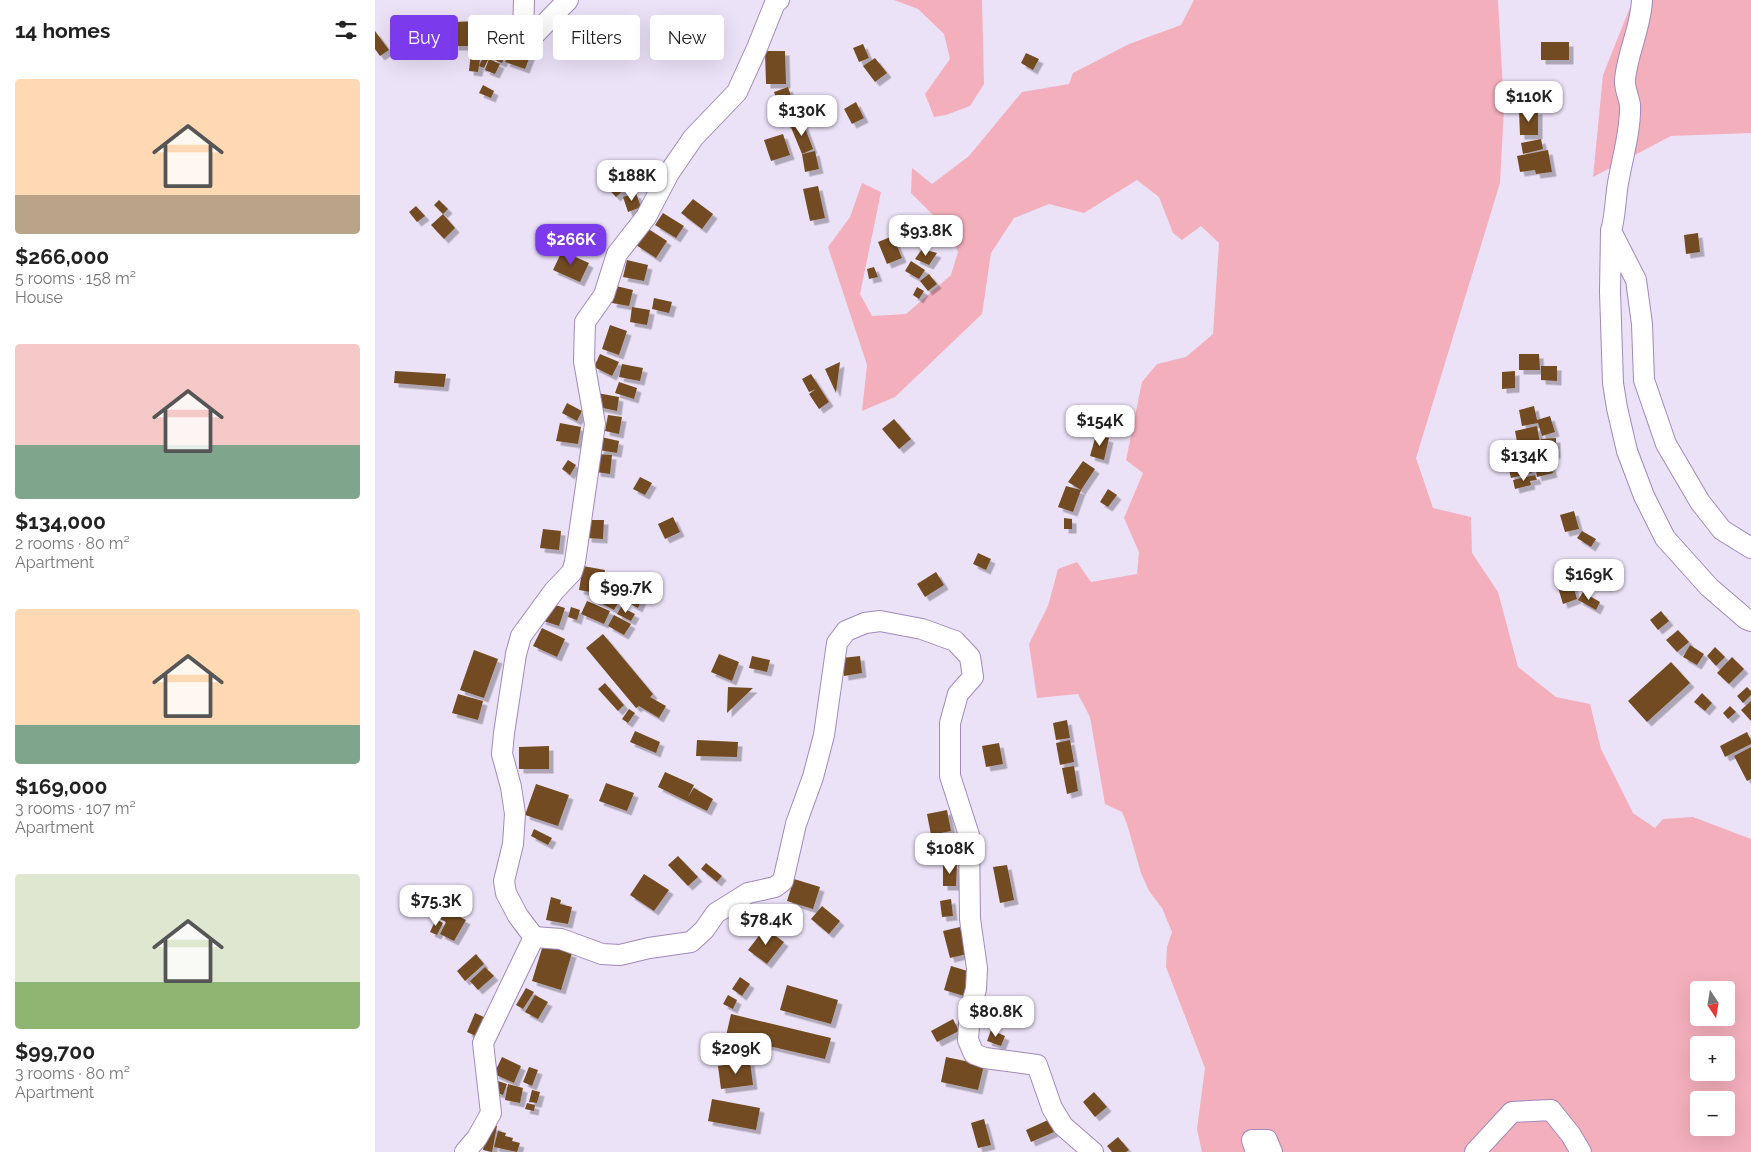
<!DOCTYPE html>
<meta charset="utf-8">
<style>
body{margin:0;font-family:Raleway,sans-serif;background:#f2f2f2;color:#222;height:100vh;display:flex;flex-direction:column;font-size:19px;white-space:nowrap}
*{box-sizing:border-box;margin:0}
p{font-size:16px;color:#767676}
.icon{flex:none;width:28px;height:28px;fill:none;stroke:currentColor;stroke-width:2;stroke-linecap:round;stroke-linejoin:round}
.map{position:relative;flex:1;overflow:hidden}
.details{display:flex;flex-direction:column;background:#fff;width:375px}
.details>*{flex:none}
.guide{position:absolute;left:15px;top:15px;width:475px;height:45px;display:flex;gap:10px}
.needle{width:32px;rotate:168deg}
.controls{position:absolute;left:1315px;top:981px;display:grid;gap:10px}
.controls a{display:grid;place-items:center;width:45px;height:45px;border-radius:5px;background:#fff;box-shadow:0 5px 20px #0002;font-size:25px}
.price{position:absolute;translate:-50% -42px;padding:0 11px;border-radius:10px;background:#fff;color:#222;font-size:16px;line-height:32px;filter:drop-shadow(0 1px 2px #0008)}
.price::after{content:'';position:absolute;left:50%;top:30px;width:15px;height:11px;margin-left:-8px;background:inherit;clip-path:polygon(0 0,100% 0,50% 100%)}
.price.on{background:#7c3aed;color:#fff}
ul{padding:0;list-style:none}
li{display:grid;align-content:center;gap:10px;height:265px;padding:0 15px}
li span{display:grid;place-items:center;height:155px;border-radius:5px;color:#555}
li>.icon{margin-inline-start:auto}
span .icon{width:90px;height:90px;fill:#fffc;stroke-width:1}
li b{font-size:21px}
h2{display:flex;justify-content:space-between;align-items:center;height:60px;padding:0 15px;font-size:21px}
.pill{padding:0 18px;border-radius:5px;background:#fff;box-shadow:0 5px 20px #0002;font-size:18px;line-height:45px}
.pill.on{background:#7c3aed;color:#fff}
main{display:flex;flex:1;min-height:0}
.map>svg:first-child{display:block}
.green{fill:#f4afbc;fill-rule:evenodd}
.building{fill:#734c22;filter:url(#shadow)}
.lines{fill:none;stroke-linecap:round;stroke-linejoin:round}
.minor-casing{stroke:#a189bb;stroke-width:22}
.minor{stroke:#fff;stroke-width:20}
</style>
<main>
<section class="details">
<h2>14 homes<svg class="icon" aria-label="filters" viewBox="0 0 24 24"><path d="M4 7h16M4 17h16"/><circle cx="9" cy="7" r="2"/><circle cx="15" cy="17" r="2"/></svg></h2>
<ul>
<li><span style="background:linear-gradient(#ffd9b3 75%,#b9a48a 0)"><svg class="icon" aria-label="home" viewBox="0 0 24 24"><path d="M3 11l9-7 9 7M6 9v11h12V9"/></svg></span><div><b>$266,000</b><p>5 rooms · 158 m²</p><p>House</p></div></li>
<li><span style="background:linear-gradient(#f6c9c9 65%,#7fa58c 0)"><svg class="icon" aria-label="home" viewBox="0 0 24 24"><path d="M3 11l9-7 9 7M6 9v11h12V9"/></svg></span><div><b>$134,000</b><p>2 rooms · 80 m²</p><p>Apartment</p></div></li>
<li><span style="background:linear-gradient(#ffd9b3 75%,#7fa58c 0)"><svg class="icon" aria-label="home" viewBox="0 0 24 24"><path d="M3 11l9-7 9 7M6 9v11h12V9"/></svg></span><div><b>$169,000</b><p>3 rooms · 107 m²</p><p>Apartment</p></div></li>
<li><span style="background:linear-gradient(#dfe7d0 70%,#8fb573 0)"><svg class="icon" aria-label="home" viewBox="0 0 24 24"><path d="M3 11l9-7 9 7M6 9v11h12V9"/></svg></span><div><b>$99,700</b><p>3 rooms · 80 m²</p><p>Apartment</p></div></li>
</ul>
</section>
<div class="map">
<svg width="1376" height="1152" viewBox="0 0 1376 1152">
<defs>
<filter id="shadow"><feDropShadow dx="4.5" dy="4.5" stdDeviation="0" flood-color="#0004"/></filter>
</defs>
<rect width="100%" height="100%" fill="#ece2f8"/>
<g class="green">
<path d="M519 0H607L609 84 595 106 571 115 559 117 550 94 575 59 569 34 543 9Z"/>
<path d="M819 0H1123L1129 107 1125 183 1041 458 1058 508 1096 517 1097 553 1123 592 1143 667 1181 697 1215 704 1226 749 1258 813 1280 828 1288 819 1318 817 1376 839V1152H827L822 1129 830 1068 791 967 792 947 797 932 787 908 774 891 766 873 752 824 747 812 730 804 715 717 703 694 662 698 654 644 673 606 683 569 702 562 716 582 762 574 764 552 749 518 768 473 751 460 767 382 782 364 811 357 838 334 844 243 826 226 807 240 798 233 784 197 762 180 709 213 674 204 639 218 616 253 607 314 520 397 487 411 492 365 453 247 475 217 487 183 506 192 485 294 497 316 531 314 576 275 583 252 573 230 536 193 537 168 557 184 594 156 647 92 694 84 698 73 754 44 806 25ZM1324 990H1351V1018H1324ZM1324 1045H1351V1072H1324ZM1324 1100H1351V1128H1324Z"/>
<path d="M1256 0H1376V133L1296 136 1218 177 1228 75 1256 5Z"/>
</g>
<g class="building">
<path d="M102 21V46H79L78 22Z"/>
<path d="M0 31 14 50 5 56 0 49Z"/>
<rect x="1166" y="42" width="28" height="18"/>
<path d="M137 44 157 51 150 69 130 62Z"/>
<path d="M488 44 494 58 484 62 478 48Z"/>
<path d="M112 49 117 52 109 68 104 66Z"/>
<path d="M121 49 132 53 127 63 117 59Z"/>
<path d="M390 51H410L411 84H391Z"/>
<path d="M96 52 106 53 103 72 94 71Z"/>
<path d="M651 53 664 59 658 70 646 63Z"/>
<path d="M500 58 512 73 500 82 488 66Z"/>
<path d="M114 59 125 64 120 74 110 70Z"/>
<path d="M108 85 119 91 116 98 104 93Z"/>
<path d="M413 87 424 120 410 124 399 92Z"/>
<path d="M481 102 489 118 477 124 469 109Z"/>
<path d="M1163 110V135H1145L1144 111Z"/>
<path d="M427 120 438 149 427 154 415 125Z"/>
<path d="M408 134 415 155 396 161 389 140Z"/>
<path d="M1166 139 1168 149 1148 154 1146 143Z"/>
<path d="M1173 150 1177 172 1161 174 1160 170 1145 172 1142 156Z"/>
<path d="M440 151 444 169 430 172 427 154Z"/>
<path d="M241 170 255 184 241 197 228 183Z"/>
<path d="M443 186 450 218 435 221 428 189Z"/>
<path d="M261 193 266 207 253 212 248 197Z"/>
<path d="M318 199 338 214 327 229 306 213Z"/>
<path d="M64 200 73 209 68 214 59 205Z"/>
<path d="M41 206 50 216 42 222 34 212Z"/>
<path d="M288 213 309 226 301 238 280 225Z"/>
<path d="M68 214 80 228 69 239 56 225Z"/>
<path d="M272 228 292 241 281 258 261 245Z"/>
<path d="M1323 233 1325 252 1311 254 1309 235Z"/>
<path d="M518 236 527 258 512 264 503 242Z"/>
<path d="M547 249 562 253 554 265 540 259Z"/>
<path d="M187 251 214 263 205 282 178 270Z"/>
<path d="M252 260 273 265 269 281 248 277Z"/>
<path d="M536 261 550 270 544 279 530 271Z"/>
<path d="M499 267 503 277 494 279 492 269Z"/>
<path d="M554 274 562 284 553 291 545 281Z"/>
<path d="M241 286 258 290 254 306 237 303Z"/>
<path d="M542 287 549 291 544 299 538 295Z"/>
<path d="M279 298 297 302 294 313 277 309Z"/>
<path d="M257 307 275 310 272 325 255 322Z"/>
<path d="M235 325 252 331 244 355 227 349Z"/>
<path d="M225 354 244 362 237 376 219 367Z"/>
<path d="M1144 354H1164L1165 370H1144Z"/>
<path d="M465 362 461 393 450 369Z"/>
<path d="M247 364 268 368 265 381 244 377Z"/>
<path d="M1166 366H1182V381L1166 380Z"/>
<path d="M20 371 71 374 69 387 19 383Z"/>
<path d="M1140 371V388L1127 389V372Z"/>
<path d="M436 374 454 402 444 409 434 394 441 389 434 392 427 379Z"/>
<path d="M244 382 262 388 259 399 240 393Z"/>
<path d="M222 393 244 397 242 411 219 406Z"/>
<path d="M192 403 207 411 202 421 187 413Z"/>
<path d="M1159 406 1162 420 1175 416 1180 432 1167 436 1163 423 1147 426 1144 410Z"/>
<path d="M233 415 247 417 244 434 230 431Z"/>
<path d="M519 419 536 439 524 449 507 429Z"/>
<path d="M185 423 206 427 203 444 181 441Z"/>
<path d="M1162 426 1165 443 1143 447 1140 431Z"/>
<path d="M721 435 734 438 729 460 715 456Z"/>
<path d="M226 437 244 441 242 453 224 450Z"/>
<path d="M1181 438V454L1167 455 1166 439Z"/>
<path d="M1159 446 1161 461 1147 464 1144 449Z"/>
<path d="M223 454 237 455 235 474 221 472Z"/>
<path d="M193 460 201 465 195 475 187 469Z"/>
<path d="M708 461 720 469 706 490 698 512 683 507 691 486 706 490 693 482Z"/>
<path d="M1175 462 1178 473 1162 477 1160 466Z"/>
<path d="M1155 465 1157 473 1136 478 1134 470Z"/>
<path d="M1160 475 1162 480 1155 481 1156 485 1140 489 1138 480Z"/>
<path d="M265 477 277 483 270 495 258 489Z"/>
<path d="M733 489 742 495 733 507 725 502Z"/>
<path d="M1199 511 1204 529 1190 532 1185 515Z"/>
<path d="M298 517 305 532 290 539 283 524Z"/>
<path d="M689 518 697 519V529H689Z"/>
<path d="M213 520H229L228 539 212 538Z"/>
<path d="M168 529 186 531 184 550 165 548Z"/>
<path d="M1207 531 1221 539 1216 547 1202 538Z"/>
<path d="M603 553 616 559 611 570 598 564Z"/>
<path d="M208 566 230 570 226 594 223 593 243 603 239 610 218 599 221 593 204 590Z"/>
<path d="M561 572 569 585 550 597 542 584Z"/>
<path d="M248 575 260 581 256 589 244 583Z"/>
<path d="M1196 579 1202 599 1188 604 1182 584Z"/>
<path d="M242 584 256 591 252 600 237 593Z"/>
<path d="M1208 592 1225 602 1221 610 1203 600Z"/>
<path d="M258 595 267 599 263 608 254 603Z"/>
<path d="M212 601 235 611 229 624 206 614Z"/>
<path d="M171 602 190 608 184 626 166 620Z"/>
<path d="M196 607 205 610 202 620 193 617Z"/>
<path d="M246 607 260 614 256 621 242 614Z"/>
<path d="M1286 611 1294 621 1283 630 1275 620Z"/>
<path d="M239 615 256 624 249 635 233 626Z"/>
<path d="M167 628 190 639 182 657 158 646Z"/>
<path d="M1303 630 1314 642 1302 652 1291 640Z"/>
<path d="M228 634 278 694 275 697 291 706 284 718 264 706 261 708 211 648Z"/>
<path d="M1315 645 1329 654 1322 665 1308 657Z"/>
<path d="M1340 647 1350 657 1341 666 1332 656Z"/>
<path d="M99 650 123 659 109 698 85 690Z"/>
<path d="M344 654 364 662 357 681 336 672Z"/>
<path d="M377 656 395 660 392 672 374 668Z"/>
<path d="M485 656 487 673 469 676 467 658Z"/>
<path d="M1357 657 1369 669 1354 684 1342 673Z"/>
<path d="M1296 662 1315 683 1272 722 1253 701Z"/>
<path d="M230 683 249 705 243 711 223 689Z"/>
<path d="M353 687 378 688 352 713Z"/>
<path d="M1372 687 1376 691V695L1368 703 1362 696Z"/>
<path d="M1327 693 1337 703 1330 711 1319 702Z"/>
<path d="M83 694 108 701 103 720 77 713Z"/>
<path d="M1376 701V721L1366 710Z"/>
<path d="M1355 706 1361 712 1353 719 1348 713Z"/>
<path d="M254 709 260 713 253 723 247 719Z"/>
<path d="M692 720 695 738 681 740 678 723Z"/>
<path d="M260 731 285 742 281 753 255 742Z"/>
<path d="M1372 732 1376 740V744L1350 757 1345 746Z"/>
<path d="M322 740 363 742 362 757 321 756Z"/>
<path d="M695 740 699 762 685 765 681 743Z"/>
<path d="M624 743 628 764 611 767 607 746Z"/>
<path d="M174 746V769H144V747Z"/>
<path d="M1376 747V779L1372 781 1359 756Z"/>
<path d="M699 766 703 791 692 794 687 768Z"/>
<path d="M290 772 319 785 313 797 319 788 338 799 332 811 283 787Z"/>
<path d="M231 783 259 793 252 811 224 801Z"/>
<path d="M161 784 194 795 183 826 150 815Z"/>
<path d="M572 810 576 831 556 835 552 814Z"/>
<path d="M159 829 177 838 173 845 156 836Z"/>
<path d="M303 856 323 877 313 886 293 865Z"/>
<path d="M331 863 347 876 342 882 326 869Z"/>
<path d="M568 864H582L581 886H568Z"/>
<path d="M632 865 639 900 625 903 618 867Z"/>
<path d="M269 874 294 890 279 911 255 895Z"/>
<path d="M419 879 445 887 438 909 412 901Z"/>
<path d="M176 897 186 900 185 904 197 907 193 924 171 920Z"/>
<path d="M576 899 578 916 567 917 565 901Z"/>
<path d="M447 906 465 921 454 934 436 919Z"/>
<path d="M70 909 91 920 79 941 65 934 71 922 65 919Z"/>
<path d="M61 919 68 923 62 935 55 932Z"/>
<path d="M585 927 592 954 575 958 568 931Z"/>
<path d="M390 928 409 942 392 964 373 950Z"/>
<path d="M168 945 197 953 186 990 157 981Z"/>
<path d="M101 954 109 964 90 981 82 971Z"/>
<path d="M576 966 596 972 589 996 569 990Z"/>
<path d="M110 967 119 976 103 990 95 981Z"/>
<path d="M365 977 375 984 367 996 357 989Z"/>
<path d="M412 985 463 1000 456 1024 405 1010Z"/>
<path d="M151 988 159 992 148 1009 141 1005Z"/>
<path d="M160 995 173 1002 163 1019 150 1012Z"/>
<path d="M353 995 362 1000 358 1009 348 1004Z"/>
<path d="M100 1013 111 1018 103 1037 92 1032Z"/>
<path d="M356 1014 456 1038 450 1059 351 1036Z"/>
<path d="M578 1019 584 1031 562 1042 556 1031Z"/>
<path d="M616 1030 630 1036 626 1046 612 1041Z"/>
<path d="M127 1057 146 1066 139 1083 119 1074Z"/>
<path d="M571 1057 609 1065 603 1090 566 1082Z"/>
<path d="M375 1061 378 1085 346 1089 343 1066Z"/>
<path d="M154 1067 163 1070 157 1086 148 1082Z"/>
<path d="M123 1081 132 1084 128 1095 120 1092Z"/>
<path d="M133 1084 148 1088 145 1103 130 1100Z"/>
<path d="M157 1090 165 1092 162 1103 154 1102Z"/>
<path d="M719 1092 732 1107 720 1117 708 1102Z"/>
<path d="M337 1099 385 1108 381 1130 333 1121Z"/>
<path d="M152 1103 160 1105 159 1111 150 1109Z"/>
<path d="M609 1119 616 1145 603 1148 596 1123Z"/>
<path d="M673 1120 679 1132 656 1142 651 1130Z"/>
<path d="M113 1125 122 1126 117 1152 108 1150Z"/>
<path d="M123 1131 131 1133 130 1136 138 1138 137 1141 145 1143 142 1152 119 1147Z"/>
<path d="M743 1137 754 1150 751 1152H737L732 1146Z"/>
</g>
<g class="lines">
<g class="minor-casing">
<g id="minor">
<path d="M149 0 148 35 160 34 193 0"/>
<path d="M1236 231C1241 214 1240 196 1244 178 1248 156 1256 128 1255 105 1254 97 1249 88 1250 79 1253 51 1266 27 1267 0"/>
<path d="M1376 548 1347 530 1325 502 1291 444 1269 380 1267 324 1261 280 1236 231 1235 292 1238 383 1242 408 1252 451 1269 496 1290 538 1334 587 1371 619 1376 621"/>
<path d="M159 937 186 939 227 954 245 955 274 948 316 942 329 930 341 913 373 893 400 887 408 881 421 824 438 777 449 735 462 643 471 631 490 623 505 621 547 629 580 641 595 657 598 677 583 694 575 723V776L594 835 595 919 602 968 601 989 595 1011 593 1040 599 1054 610 1058 662 1065 677 1108 688 1126 718 1152"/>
<path d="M90 1152 102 1138 116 1113 108 1043 159 937 143 916 131 893 129 881 138 844 140 814 136 787 127 754 129 733 141 654 146 636 179 591 197 572 200 562 220 424 209 361 210 322 229 295 242 254 271 217 294 173 318 138 362 92 382 48 400 3 404 0"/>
<path d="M881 1152 877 1140H892L897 1152"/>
<path d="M1100 1152 1137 1112 1176 1110 1196 1135 1206 1152"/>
</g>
</g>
<use href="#minor" class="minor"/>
</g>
</svg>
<div class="controls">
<a><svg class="needle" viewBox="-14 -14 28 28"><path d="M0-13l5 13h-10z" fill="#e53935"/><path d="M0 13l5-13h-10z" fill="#767676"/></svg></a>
<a>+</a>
<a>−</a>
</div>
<b class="price" style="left:1154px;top:123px">$110K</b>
<b class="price" style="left:427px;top:137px">$130K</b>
<b class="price" style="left:257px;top:202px">$188K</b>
<b class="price" style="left:551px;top:257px">$93.8K</b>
<b class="price on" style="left:196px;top:266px">$266K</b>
<b class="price" style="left:725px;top:447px">$154K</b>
<b class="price" style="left:1149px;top:482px">$134K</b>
<b class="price" style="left:1214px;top:601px">$169K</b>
<b class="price" style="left:251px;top:614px">$99.7K</b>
<b class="price" style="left:575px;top:875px">$108K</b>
<b class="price" style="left:61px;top:927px">$75.3K</b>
<b class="price" style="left:391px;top:946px">$78.4K</b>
<b class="price" style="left:621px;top:1038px">$80.8K</b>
<b class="price" style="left:361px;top:1075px">$209K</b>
<div class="guide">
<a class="pill on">Buy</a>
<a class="pill">Rent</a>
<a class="pill">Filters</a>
<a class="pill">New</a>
</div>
</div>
</main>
